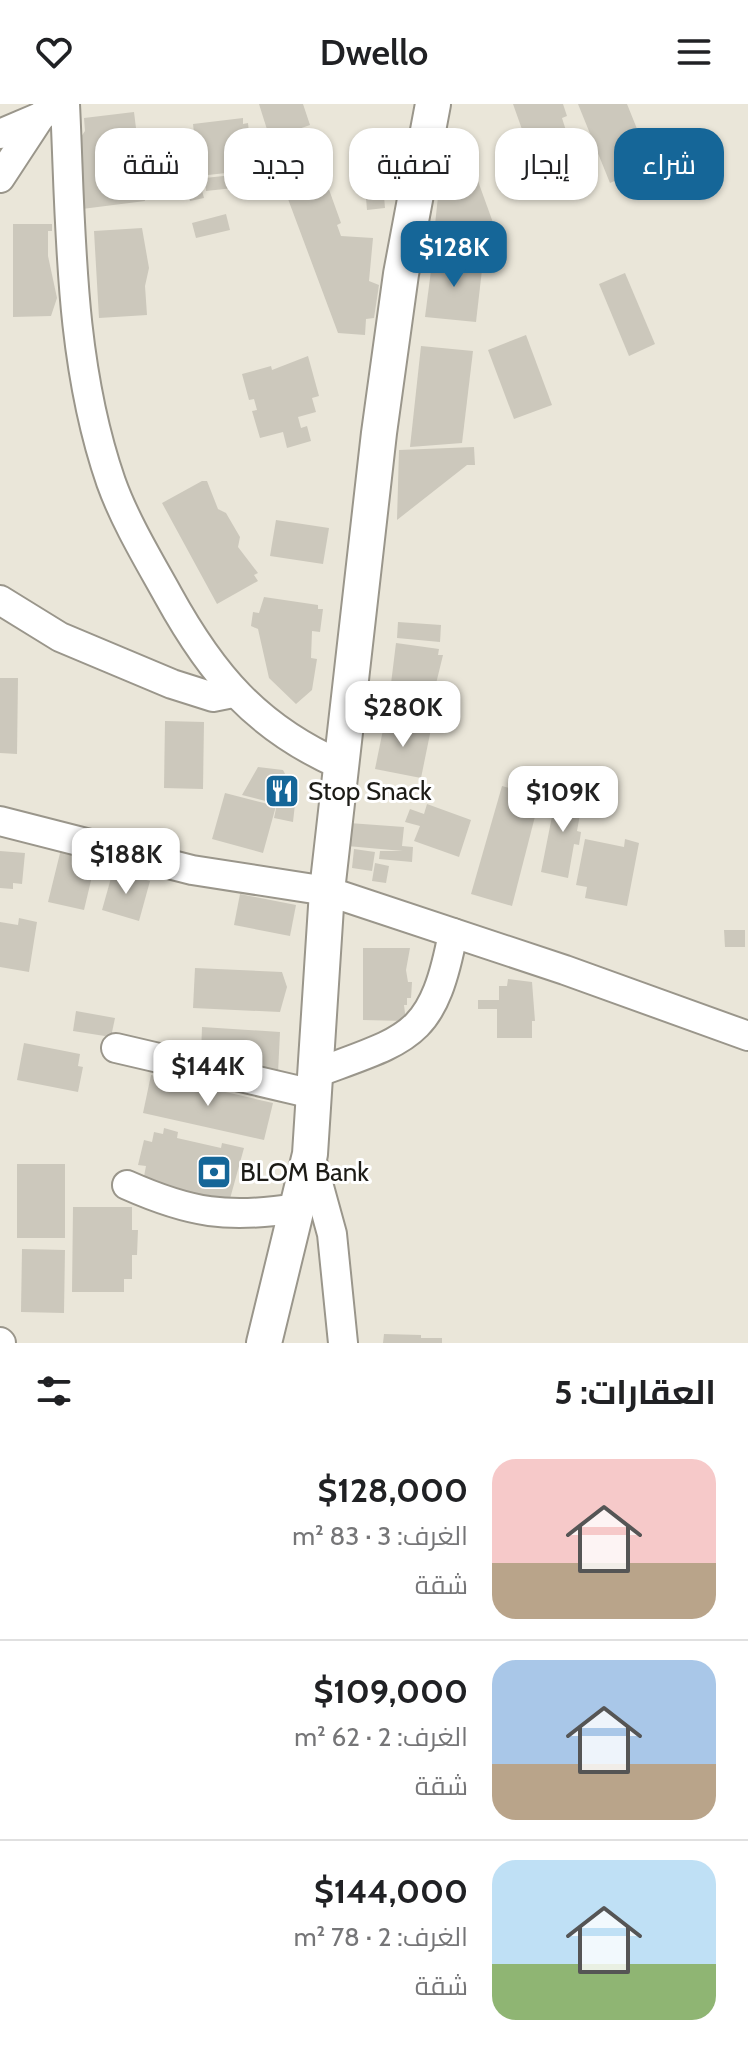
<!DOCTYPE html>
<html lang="ar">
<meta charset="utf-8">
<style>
body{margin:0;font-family:Cabin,Cairo,sans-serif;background:#f6f6f6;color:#202124;direction:rtl;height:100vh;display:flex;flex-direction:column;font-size:30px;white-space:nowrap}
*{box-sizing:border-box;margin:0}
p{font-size:26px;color:#757577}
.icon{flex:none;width:44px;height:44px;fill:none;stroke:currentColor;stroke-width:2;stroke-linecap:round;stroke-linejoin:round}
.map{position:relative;height:1239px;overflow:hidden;direction:ltr}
.drawer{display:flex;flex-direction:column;background:#fff;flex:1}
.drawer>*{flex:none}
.top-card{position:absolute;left:24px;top:24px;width:700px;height:72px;direction:rtl;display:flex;gap:16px}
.price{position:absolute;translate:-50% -68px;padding:0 18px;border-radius:16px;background:#fff;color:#222;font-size:26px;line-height:52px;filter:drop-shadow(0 2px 4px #0008)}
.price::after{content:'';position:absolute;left:50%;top:48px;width:24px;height:18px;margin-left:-12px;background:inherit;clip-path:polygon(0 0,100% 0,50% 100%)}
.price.active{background:#156698;color:#fff}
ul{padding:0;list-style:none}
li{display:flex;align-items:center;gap:24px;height:200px;padding:0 32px}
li+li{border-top:2px solid #e0e0e0}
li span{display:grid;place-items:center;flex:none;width:224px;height:160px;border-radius:24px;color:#555}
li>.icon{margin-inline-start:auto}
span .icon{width:96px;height:96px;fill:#fffc;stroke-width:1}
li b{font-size:34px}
h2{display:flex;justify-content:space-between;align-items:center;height:96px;padding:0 32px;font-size:34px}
.pill{padding:0 28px;border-radius:24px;background:#fff;box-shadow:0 2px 6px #0004;font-size:28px;line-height:72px}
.pill.active{background:#156698;color:#fff}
header{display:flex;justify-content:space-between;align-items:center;height:104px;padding:0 32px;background:#fff;font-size:36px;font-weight:600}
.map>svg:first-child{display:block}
.building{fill:#ccc8bc}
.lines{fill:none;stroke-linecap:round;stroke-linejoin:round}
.minor-casing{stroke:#9a968b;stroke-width:32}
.major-casing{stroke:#9a968b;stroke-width:38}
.minor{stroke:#fff;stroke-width:28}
.major{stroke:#fff;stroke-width:34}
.labels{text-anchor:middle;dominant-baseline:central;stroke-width:6;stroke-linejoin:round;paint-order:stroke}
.poi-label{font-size:26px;fill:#1c1b16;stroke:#fff;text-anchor:start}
</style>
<header><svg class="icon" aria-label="menu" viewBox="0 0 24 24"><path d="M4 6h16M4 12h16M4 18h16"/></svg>Dwello<svg class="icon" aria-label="heart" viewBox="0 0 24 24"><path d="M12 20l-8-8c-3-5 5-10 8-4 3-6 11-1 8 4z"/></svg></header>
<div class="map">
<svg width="748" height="1239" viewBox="0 0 748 1239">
<rect width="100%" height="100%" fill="#eae6d9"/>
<g class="building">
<path d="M259 0H303L310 21 270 35Z"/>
<path d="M513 0H563L567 12 562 14 569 36 535 48 529 30 524 31Z"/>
<path d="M578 0H627L652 62 622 78 621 74 610 79Z"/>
<path d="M134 8 145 97 82 105 74 43 85 27 84 14Z"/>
<path d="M243 14V20L248 19 253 66 199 72 193 20Z"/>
<path d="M441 65 474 66 500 138 498 146 433 139Z"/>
<path d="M251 69 252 82 206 87 205 74Z"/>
<path d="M200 79 204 94 190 97 186 82Z"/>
<path d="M327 80 341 119 337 121 341 132 373 134 369 177 379 181 374 214 366 215 365 231 338 229 288 95Z"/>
<path d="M384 92 385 104 367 106 366 94Z"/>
<path d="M226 110 230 126 196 134 192 119Z"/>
<path d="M13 120H52V127H48V152L57 194 51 212 13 213Z"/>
<path d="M142 124 149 164 145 182 147 211 99 214 94 127Z"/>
<path d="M433 151 483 157 476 218 425 213Z"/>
<path d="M625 169 655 240 629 252 599 180Z"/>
<path d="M526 231 552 301 514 315 488 246Z"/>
<path d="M421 242 473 247 462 339 410 343Z"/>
<path d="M308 252 319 292 312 294 316 308 298 313 301 324 307 322 311 337 287 344 283 328 260 334 252 307 257 306 254 295 249 296 242 270 271 262 272 266Z"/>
<path d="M474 343 475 361H467L397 416 399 346Z"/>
<path d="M202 377H207L218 405 226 409 240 433 238 443 258 469 254 471 258 477 217 500 162 399Z"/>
<path d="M276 416 329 424 323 460 270 452Z"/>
<path d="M264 493 318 501V505H323L320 528 312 527 311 554 317 555 312 586 296 600 269 574 258 525 251 522 253 508 259 509Z"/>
<path d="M398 518 441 521 440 538 397 534Z"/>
<path d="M396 539 439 545 438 551H443L434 588H439L437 607 432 606 430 617 387 612Z"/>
<path d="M0 574H18L17 650 0 649Z"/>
<path d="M385 616 431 625 421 674 375 665Z"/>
<path d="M165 617 204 618 203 685 164 684Z"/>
<path d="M258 663 283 666 296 691 293 718 274 714 277 700 242 691Z"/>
<path d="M502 682 540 693 512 802 471 790Z"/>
<path d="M574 686 584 688 577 727 581 728 579 741 574 740 568 774 541 768 557 687 574 690Z"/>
<path d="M225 689 276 702 263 749 212 735Z"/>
<path d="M427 700 471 716 459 753 414 737 420 722 405 718 410 705 424 710Z"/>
<path d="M349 719 404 723 402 742 413 743 412 758 379 755 380 747H403L347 742Z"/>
<path d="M585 735 624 743 625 735 639 739 627 802 585 794 587 783 576 781Z"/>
<path d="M62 741 83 747 80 761 94 764 84 806 48 798Z"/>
<path d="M354 745 375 748 372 767 352 764Z"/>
<path d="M0 747 25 749 22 780 13 779V785L0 784Z"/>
<path d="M375 759 389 762 386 779 372 777Z"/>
<path d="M113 767 150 777 139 817 102 806Z"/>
<path d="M240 790 296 801 290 832 234 821Z"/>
<path d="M19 814 37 818 29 868 0 863V818L18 821Z"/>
<path d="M724 826H745V843H725Z"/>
<path d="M363 844H410L406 866 408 878H412L411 894H407V901H404L406 917 363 916Z"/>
<path d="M195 864 282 868 287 883 280 908 193 904Z"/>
<path d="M508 875 532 878 535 917H532V934H497V905H478V896H499V882H507Z"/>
<path d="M76 907 115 914 111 933 73 927Z"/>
<path d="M202 923 280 928 278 969 201 952Z"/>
<path d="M24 939 80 950 78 962 83 963 78 988 17 976Z"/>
<path d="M151 971 273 999 264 1036 143 1009Z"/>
<path d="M164 1024 178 1028 177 1034 221 1044 222 1039 244 1044 228 1102 142 1083 146 1062 138 1061 144 1036 152 1038 154 1028 163 1030Z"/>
<rect x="17" y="1060" width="48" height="74"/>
<path d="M73 1103H132V1126H138L137 1151H132V1175H124V1188H72Z"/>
<path d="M22 1145 65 1146 64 1209 21 1208Z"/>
<path d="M384 1230 421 1231V1234H442V1239H383Z"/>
</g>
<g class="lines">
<g class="minor-casing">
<g id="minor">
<path d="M65 0C71 126 69 257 111 378 125 417 148 455 168 491 212 571 257 624 341 661"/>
<path d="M0 30 40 13"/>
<path d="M0 74 40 13 57 0"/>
<path d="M0 496 60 533 172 580 213 593 233 589"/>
<path d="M0 717 192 766 327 787 565 866 748 932"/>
<path d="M116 944 313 990"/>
<path d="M316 969C410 934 433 934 453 829"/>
<path d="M310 1050 332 1130 343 1239"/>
<path d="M127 1081C190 1109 228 1115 297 1104"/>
<path d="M0 1238 1 1239"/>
</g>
</g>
<g class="major-casing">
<path id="major" d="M264 1239 310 1050 327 787 379 329 401 170 433 0"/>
</g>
<use href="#minor" class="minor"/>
<use href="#major" class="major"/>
</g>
<defs>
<g id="restaurant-square" transform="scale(1.8)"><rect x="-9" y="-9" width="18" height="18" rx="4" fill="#156698" stroke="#fff"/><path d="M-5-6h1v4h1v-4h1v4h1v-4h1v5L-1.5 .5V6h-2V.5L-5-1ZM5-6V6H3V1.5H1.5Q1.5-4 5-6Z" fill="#fff"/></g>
<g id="bank-square" transform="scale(1.8)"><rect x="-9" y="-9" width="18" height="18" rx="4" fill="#156698" stroke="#fff"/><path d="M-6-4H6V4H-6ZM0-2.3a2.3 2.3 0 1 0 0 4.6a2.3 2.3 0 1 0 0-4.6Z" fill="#fff"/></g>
</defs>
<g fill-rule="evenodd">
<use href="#restaurant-square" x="282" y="687"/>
<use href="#bank-square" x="214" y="1068"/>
</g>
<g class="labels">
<g class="poi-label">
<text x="308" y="687">Stop Snack</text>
<text x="240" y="1068">BLOM Bank</text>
</g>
</g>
</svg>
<b class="price active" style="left:454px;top:185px">$128K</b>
<b class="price" style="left:403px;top:645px">$280K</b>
<b class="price" style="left:563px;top:730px">$109K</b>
<b class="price" style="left:126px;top:792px">$188K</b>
<b class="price" style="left:208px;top:1004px">$144K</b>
<div class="top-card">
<a class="pill active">شراء</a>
<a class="pill">إيجار</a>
<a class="pill">تصفية</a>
<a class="pill">جديد</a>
<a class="pill">شقة</a>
</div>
</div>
<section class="drawer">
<h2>العقارات: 5<svg class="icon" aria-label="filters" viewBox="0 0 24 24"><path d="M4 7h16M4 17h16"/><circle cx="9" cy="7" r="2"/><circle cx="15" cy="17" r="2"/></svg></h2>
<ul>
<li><span style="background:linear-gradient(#f6c9c9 65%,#b9a48a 0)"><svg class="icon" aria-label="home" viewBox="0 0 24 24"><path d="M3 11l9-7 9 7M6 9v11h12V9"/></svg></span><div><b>$128,000</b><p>الغرف: 3 · 83 m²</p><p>شقة</p></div></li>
<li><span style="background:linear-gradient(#a9c7e8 65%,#b9a48a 0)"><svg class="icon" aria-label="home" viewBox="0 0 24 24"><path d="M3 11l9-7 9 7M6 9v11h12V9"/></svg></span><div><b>$109,000</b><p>الغرف: 2 · 62 m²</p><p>شقة</p></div></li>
<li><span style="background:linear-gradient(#bfe0f5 65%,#8fb573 0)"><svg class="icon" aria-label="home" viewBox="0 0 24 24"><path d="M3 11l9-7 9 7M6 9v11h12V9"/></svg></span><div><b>$144,000</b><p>الغرف: 2 · 78 m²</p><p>شقة</p></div></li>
</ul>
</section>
